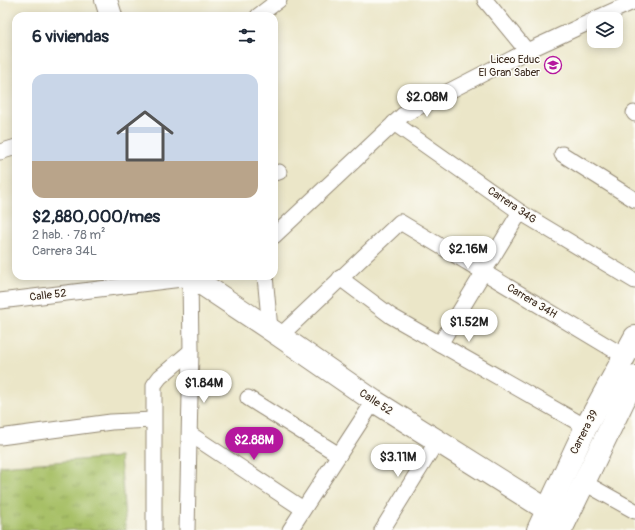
<!DOCTYPE html>
<html lang="es">
<meta charset="utf-8">
<style>
body{margin:0;font-family:Pangolin,sans-serif;background:#f2f2f3;color:#1f2937;height:100vh;display:flex;flex-direction:column;font-size:15px;white-space:nowrap}
*{box-sizing:border-box;margin:0}
p{font-size:13px;color:#747a83}
.icon{flex:none;width:22px;height:22px;fill:none;stroke:currentColor;stroke-width:2;stroke-linecap:round;stroke-linejoin:round}
.map{position:relative;flex:1;overflow:hidden}
.details{position:absolute;left:12px;top:12px;width:266px;height:268px;display:flex;flex-direction:column;background:#fff;border-radius:12px;box-shadow:0 2px 10px #0003}
.details>*{flex:none}
.controls{position:absolute;left:587px;top:12px;display:grid;gap:8px}
.controls a{display:grid;place-items:center;width:36px;height:36px;border-radius:8px;background:#fff;box-shadow:0 2px 10px #0003;font-size:20px}
.price{position:absolute;translate:-50% -34px;padding:0 9px;border-radius:14px;background:#fff;color:#222;font-size:13px;line-height:26px;filter:drop-shadow(0 1px 2px #0008)}
.price::after{content:'';position:absolute;left:50%;top:24px;width:12px;height:9px;margin-left:-6px;background:inherit;clip-path:polygon(0 0,100% 0,50% 100%)}
.price.on{background:#b5179e;color:#fff}
ul{padding:0;list-style:none}
li{display:grid;align-content:center;gap:8px;height:212px;padding:0 20px}
li span{display:grid;place-items:center;height:124px;border-radius:12px;color:#555}
li>.icon{margin-inline-start:auto}
span .icon{width:72px;height:72px;fill:#fffc;stroke-width:1}
li b{font-size:17px}
h2{display:flex;justify-content:space-between;align-items:center;height:48px;padding:0 20px;font-size:17px}
.map>svg:first-child{display:block}
.grass{fill:url(#grass-tufts);stroke:#717542}
.lines{fill:none;stroke-linecap:round;stroke-linejoin:round}
.street-casing{stroke:#938873;stroke-width:17}
.secondary-casing{stroke:#938873;stroke-width:24}
.street{stroke:#fff;stroke-width:15}
.secondary{stroke:#fff;stroke-width:22}
.labels{text-anchor:middle;dominant-baseline:central;stroke-width:3;stroke-linejoin:round;paint-order:stroke}
.poi-label{font-size:11px;fill:#3b2a1e;stroke:#fdfcf7;text-anchor:end}
.street-label{font-size:11px;fill:#3b2a1e;stroke:#fdfcf7}
</style>
<div class="map">
<svg width="635" height="530" viewBox="0 0 635 530">
<defs>
<pattern id="grass-tufts" width="24" height="20" patternUnits="userSpaceOnUse"><rect width="24" height="20" fill="#a7c066"/><path d="M3 7l-1-3M5 7V3M7 7l1-3M15 17l-1-3M17 17v-4M19 17l1-3" fill="none" stroke="#899c53"/></pattern>
</defs>
<rect width="100%" height="100%" fill="#fdfcf7"/>
<filter id="ink" filterUnits="userSpaceOnUse"><feTurbulence type="fractalNoise" baseFrequency=".025" numOctaves="2"/><feDisplacementMap in="SourceGraphic" scale="8" xChannelSelector="R" yChannelSelector="G"/><feConvolveMatrix kernelMatrix="1 2 1 2 8 2 1 2 1" color-interpolation-filters="sRGB"/></filter>
<filter id="wash" filterUnits="userSpaceOnUse"><feTurbulence type="fractalNoise" baseFrequency=".012" numOctaves="4" result="noise"/><feDisplacementMap in="SourceGraphic" scale="16" xChannelSelector="R" yChannelSelector="G"/><feGaussianBlur stdDeviation="0.9" result="paint"/><feColorMatrix in="noise" values="0 0 0 0 0 0 0 0 0 0 0 0 0 0 0 0 0 1.4 0 .05"/><feComposite in="paint" operator="in"/></filter>
<g filter="url(#wash)">
<rect width="100%" height="100%" fill="#ebe6c8"/>
<path class="grass" d="M120 457 126 530H0V466Z"/>
</g>
<g filter="url(#ink)">
<g class="lines">
<g class="street-casing">
<g id="street">
<path d="M485 0 527 51"/>
<path d="M258 16 279 0"/>
<path d="M595 19 635 1"/>
<path d="M634 113 635 114"/>
<path d="M394 123 520 212 635 281"/>
<path d="M0 152 16 147"/>
<path d="M562 154 635 200"/>
<path d="M274 173 279 172"/>
<path d="M274 236 403 115 527 51 594 20"/>
<path d="M265 276 270 329"/>
<path d="M340 278 391 316 586 427"/>
<path d="M0 301 190 278 191 351 187 530"/>
<path d="M280 336 400 222 624 356"/>
<path d="M440 344 520 212"/>
<path d="M248 398 339 455"/>
<path d="M190 434 303 509"/>
<path d="M0 437 111 422 153 420"/>
<path d="M583 482 635 511"/>
<path d="M154 530V385L160 377 191 351"/>
<path d="M290 530 374 401"/>
<path d="M382 530 437 441"/>
</g>
</g>
<g class="secondary-casing">
<g id="secondary">
<path d="M106 0 111 16"/>
<path d="M190 276 280 336 374 401 565 521"/>
<path d="M538 530 586 427 635 337"/>
<path d="M561 530 635 377"/>
</g>
</g>
<use href="#street" class="street"/>
<use href="#secondary" class="secondary"/>
</g>
</g>
<defs>
<g id="school-ring" transform="scale(0.9)"><circle r="9.5" fill="#fdfcf7" stroke="#b5179e" stroke-width="1.5"/><path d="M0-5L7-2L0 1L-7-2ZM-4 1L0 2.5L4 1V4Q0 6-4 4Z" fill="#b5179e"/></g>
</defs>
<g fill-rule="evenodd">
<use href="#school-ring" x="553" y="65"/>
</g>
<g class="labels">
<g class="poi-label">
<text x="540" y="59">Liceo Educ<tspan x="540" dy="13">El Gran Saber</tspan></text>
</g>
<g class="street-label">
<text transform="translate(512 205) rotate(34)">Carrera 34G</text>
<text transform="translate(48 295) rotate(-7)">Calle 52</text>
<text transform="translate(532 301) rotate(31)">Carrera 34H</text>
<text transform="translate(376 402) rotate(33)">Calle 52</text>
<text transform="translate(584 432) rotate(-63)">Carrera 39</text>
</g>
</g>
</svg>
<div class="controls">
<a><svg class="icon" aria-label="layers" viewBox="0 0 24 24"><path d="M12 4l9 5-9 5-9-5zM3 14l9 5 9-5"/></svg></a>
</div>
<b class="price" style="left:427px;top:118px">$2.08M</b>
<b class="price" style="left:468px;top:270px">$2.16M</b>
<b class="price" style="left:469px;top:343px">$1.52M</b>
<b class="price" style="left:204px;top:404px">$1.84M</b>
<b class="price on" style="left:254px;top:461px">$2.88M</b>
<b class="price" style="left:398px;top:478px">$3.11M</b>
<section class="details">
<h2>6 viviendas<svg class="icon" aria-label="filters" viewBox="0 0 24 24"><path d="M4 7h16M4 17h16"/><circle cx="9" cy="7" r="2"/><circle cx="15" cy="17" r="2"/></svg></h2>
<ul>
<li><span style="background:linear-gradient(#c9d6e8 70%,#b9a48a 0)"><svg class="icon" aria-label="home" viewBox="0 0 24 24"><path d="M3 11l9-7 9 7M6 9v11h12V9"/></svg></span><div><b>$2,880,000/mes</b><p>2 hab. · 78 m²</p><p>Carrera 34L</p></div></li>
</ul>
</section>
</div>
